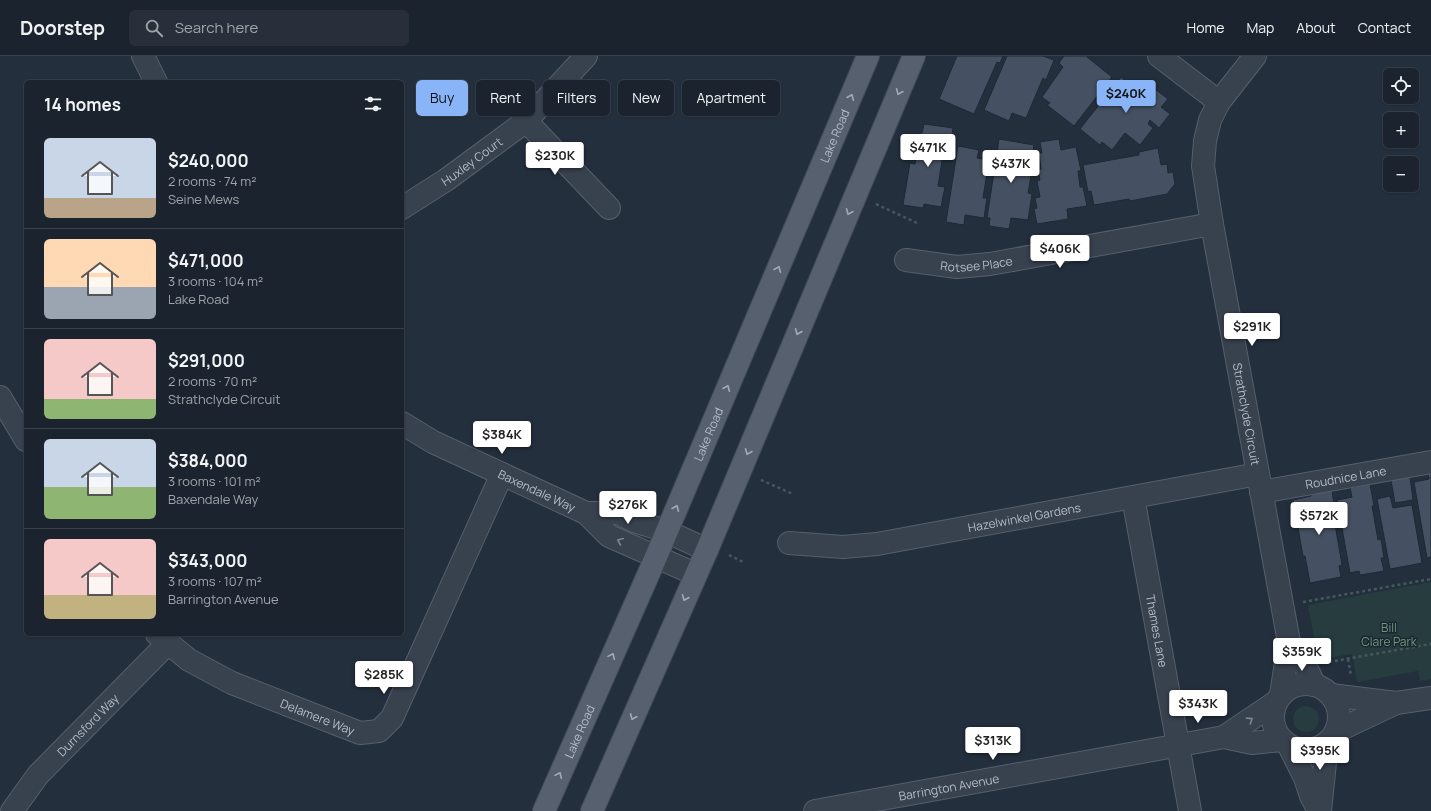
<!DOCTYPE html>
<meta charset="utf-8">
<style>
body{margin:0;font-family:Manrope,sans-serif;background:#282f3a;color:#f1f3f6;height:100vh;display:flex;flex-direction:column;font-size:15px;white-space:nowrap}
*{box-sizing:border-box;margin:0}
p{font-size:13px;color:#a0a4aa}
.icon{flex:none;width:22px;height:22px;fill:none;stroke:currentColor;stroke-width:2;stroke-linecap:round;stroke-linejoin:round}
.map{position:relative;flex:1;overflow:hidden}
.drawer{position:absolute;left:24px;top:24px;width:380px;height:556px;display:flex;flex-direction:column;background:#1b232e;border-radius:6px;box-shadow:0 1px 3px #0004,0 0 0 1px #39404a}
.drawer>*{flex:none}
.hud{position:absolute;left:416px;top:24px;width:380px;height:36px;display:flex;gap:8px}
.tools{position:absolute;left:1383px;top:12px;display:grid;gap:8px}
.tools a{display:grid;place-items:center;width:36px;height:36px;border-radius:6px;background:#1b232e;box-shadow:0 1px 3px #0004,0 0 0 1px #39404a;font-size:20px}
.price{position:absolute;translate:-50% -34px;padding:0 9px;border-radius:4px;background:#fff;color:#222;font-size:13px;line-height:26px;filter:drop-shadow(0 1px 2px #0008)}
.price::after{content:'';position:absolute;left:50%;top:24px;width:12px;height:9px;margin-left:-6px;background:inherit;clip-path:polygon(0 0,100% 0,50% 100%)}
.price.current{background:#8ab4f8;color:#111}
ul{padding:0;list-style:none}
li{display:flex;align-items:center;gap:12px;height:100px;padding:0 20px}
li+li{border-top:1px solid #39404a}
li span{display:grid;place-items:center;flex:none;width:112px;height:80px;border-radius:6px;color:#555}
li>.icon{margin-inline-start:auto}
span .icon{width:48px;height:48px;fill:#fffc;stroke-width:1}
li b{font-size:17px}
h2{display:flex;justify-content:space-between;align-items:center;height:48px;padding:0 20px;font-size:17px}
.tag{padding:0 14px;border-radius:6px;background:#1b232e;box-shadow:0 1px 3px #0004,0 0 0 1px #39404a;font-size:14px;line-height:36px}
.tag.current{background:#8ab4f8;color:#111}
header{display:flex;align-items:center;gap:24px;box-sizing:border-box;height:56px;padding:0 20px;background:#1b232e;border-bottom:1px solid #39404a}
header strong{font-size:19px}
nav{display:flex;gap:22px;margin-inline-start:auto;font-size:14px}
.search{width:280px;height:36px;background:#282f3a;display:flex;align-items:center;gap:10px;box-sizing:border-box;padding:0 14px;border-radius:6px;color:#a0a4aa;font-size:15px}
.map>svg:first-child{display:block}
.green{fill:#263c3f}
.building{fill:#455162;stroke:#1f2835}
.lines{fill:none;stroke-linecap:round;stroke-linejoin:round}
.minor-casing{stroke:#565f6c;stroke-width:24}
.major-casing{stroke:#414a57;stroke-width:24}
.path{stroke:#44595c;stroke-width:2.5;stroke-dasharray:3 3;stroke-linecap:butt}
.minor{stroke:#38414e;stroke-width:22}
.major{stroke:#56606e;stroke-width:22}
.oneway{stroke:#a1aab7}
.oneway2{stroke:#7c8592}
.labels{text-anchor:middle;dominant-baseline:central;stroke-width:3;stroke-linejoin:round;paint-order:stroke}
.street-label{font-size:12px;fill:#b4bcc9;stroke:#1d2633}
.park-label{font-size:12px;fill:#6b9a76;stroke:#1d2633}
</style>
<header>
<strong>Doorstep</strong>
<div class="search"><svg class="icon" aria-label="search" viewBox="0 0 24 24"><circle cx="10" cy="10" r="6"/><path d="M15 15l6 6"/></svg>Search here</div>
<nav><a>Home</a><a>Map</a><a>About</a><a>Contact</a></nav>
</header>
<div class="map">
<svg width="1431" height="755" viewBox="0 0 1431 755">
<rect width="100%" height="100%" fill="#242f3e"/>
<g class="green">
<path d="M1431 526V623L1420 625 1418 615 1357 626 1352 598 1327 602 1320 595 1315 588 1308 549Z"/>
<circle cx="1306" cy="663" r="13"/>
</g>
<g class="building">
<path d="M957 0H1003L1000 7 997 6 974 58 939 43Z"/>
<path d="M1007 0H1043L1054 4 1046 24 1043 22 1026 62 1012 57 1009 65 984 54Z"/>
<path d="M1064 0H1088L1087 1 1112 21 1074 70 1047 49 1050 47 1042 41 1063 11 1059 7Z"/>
<path d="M1121 21 1139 35 1146 26 1168 43 1161 51 1170 58 1159 72 1150 64 1148 68 1153 72 1140 89 1125 77 1112 94 1102 86 1100 89 1080 73Z"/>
<path d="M924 68 953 72 949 100 943 99 938 130 945 131 941 151 924 148 923 152 903 149 910 107 915 108 920 77H922Z"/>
<path d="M999 83 1034 89 1031 109H1033L1028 137 1032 138 1028 164 1011 162 1009 173 989 170 990 162H987Z"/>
<path d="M1059 83 1061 94 1076 91 1081 115H1078L1080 131H1083L1087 150 1067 153 1068 163 1037 168 1034 153 1037 152 1035 142 1040 141 1037 125 1040 124 1038 114 1041 113 1039 97H1042L1040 86Z"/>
<path d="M958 90 979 94 977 102 989 104 983 142H987L984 162 965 159 964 169 946 166Z"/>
<path d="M1158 92 1161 109 1167 108 1168 117 1173 116 1175 128 1167 138 1130 145 1129 143 1094 149 1091 135 1088 136 1083 109 1139 99V96Z"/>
<path d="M1431 416V501L1427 502 1414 426 1429 423 1428 417Z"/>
<path d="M1410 421 1413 444 1395 447 1391 424Z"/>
<path d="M1370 428 1374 450H1372L1378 484 1381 483 1384 502H1381L1384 515 1360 519 1359 515 1350 517 1337 444 1352 441 1350 432Z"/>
<path d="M1332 434 1335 456 1333 457 1342 509 1339 510 1341 521 1310 527 1305 500H1303L1293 444 1311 440V438Z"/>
<path d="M1390 440 1393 452 1412 449 1422 507 1390 513 1377 443Z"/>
</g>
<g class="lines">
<g class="minor-casing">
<g id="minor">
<path d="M143 0 156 26"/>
<path d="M1159 0 1219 46"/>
<path id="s1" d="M1255 0 1219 46 1210 64 1205 85 1203 110 1212 168 1289 586 1281 639"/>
<path d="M526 65 609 152"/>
<path id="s2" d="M402 152 446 124 526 65 586 0"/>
<path id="s3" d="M906 204 957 211 990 208 1212 168"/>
<path d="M0 341 26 384"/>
<path id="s4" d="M402 367 433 386 586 457 609 480 695 518"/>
<path id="s5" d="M1261 436 1431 406"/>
<path id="s6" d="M1133 441 1190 755"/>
<path d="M586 457H618L634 465 666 475 707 494"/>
<path id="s7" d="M789 487 843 491 877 488 1258 418"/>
<path id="s8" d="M157 578 189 604 232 627 360 677 379 675 392 662 502 418"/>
<path d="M1289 586C1300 600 1308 612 1314 629"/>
<circle cx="1306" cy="661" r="33"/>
<path d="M1331 639 1396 647"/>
<path d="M1337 675 1396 647 1431 642"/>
<path d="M1224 681 1276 646"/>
<path d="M1289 690 1305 722 1311 740 1319 755"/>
<path id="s9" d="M12 755 38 719 168 587"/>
<path id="s10" d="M815 755 1224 681 1252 687 1282 684"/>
<path d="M1320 755 1327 687"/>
</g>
</g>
<g class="major-casing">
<g id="major">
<path id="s11" d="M544 755 656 501 868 0"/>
<path d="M592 755 707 494 914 0"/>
</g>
</g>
<g class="path">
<path d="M876 148 917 167"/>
<path d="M761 424 793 438"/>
<path d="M729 499 743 506"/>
<path d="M1303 546 1431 523"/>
<path d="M1348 603 1351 620"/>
<path d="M1329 606 1431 588"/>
</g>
<use href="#minor" class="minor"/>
<use href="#major" class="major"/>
</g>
<defs><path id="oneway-chevron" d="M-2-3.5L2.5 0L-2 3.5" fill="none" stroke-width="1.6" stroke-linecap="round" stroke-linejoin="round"/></defs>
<g class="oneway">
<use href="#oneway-chevron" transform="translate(899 36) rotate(113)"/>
<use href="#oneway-chevron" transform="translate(851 41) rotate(-67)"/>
<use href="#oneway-chevron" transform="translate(849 156) rotate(113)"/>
<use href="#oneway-chevron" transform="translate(778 213) rotate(-67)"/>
<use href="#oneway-chevron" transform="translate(798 276) rotate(113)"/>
<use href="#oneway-chevron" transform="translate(727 332) rotate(-67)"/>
<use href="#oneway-chevron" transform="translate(748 396) rotate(113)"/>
<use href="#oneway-chevron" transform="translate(676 452) rotate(-67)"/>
<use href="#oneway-chevron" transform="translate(685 542) rotate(113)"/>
<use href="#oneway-chevron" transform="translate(612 600) rotate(-66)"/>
<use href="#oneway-chevron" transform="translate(633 661) rotate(113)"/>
<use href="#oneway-chevron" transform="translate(559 719) rotate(-66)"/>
</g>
<g class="oneway2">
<use href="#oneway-chevron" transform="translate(620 485) rotate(-157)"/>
<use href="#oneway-chevron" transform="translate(1250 664) rotate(-33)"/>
</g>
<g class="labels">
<g class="street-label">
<text stroke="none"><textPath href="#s11" startOffset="735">Lake Road</textPath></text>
<text stroke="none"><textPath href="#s2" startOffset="84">Huxley Court</textPath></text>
<text stroke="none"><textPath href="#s3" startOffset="71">Rotsee Place</textPath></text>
<text stroke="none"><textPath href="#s1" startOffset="377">Strathclyde Circuit</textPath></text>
<text stroke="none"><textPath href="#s11" startOffset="411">Lake Road</textPath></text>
<text stroke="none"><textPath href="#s5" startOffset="86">Roudnice Lane</textPath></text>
<text stroke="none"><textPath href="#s4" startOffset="151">Baxendale Way</textPath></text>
<text stroke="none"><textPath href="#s7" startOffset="238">Hazelwinkel Gardens</textPath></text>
<text stroke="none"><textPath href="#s6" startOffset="136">Thames Lane</textPath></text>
<text stroke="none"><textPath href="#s8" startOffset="182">Delamere Way</textPath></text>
<text stroke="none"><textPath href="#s9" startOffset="115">Durnsford Way</textPath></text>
<text stroke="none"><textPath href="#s11" startOffset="87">Lake Road</textPath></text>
<text stroke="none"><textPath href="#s10" startOffset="136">Barrington Avenue</textPath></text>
</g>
<g class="park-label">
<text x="1389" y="571">Bill<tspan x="1389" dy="14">Clare Park</tspan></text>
</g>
</g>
</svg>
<div class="tools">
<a><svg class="icon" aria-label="locate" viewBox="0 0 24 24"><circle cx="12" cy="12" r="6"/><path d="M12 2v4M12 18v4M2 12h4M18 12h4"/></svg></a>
<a>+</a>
<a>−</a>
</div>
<b class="price current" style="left:1126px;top:58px">$240K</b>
<b class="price" style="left:928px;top:112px">$471K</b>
<b class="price" style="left:555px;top:120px">$230K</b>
<b class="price" style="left:1011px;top:128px">$437K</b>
<b class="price" style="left:1060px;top:213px">$406K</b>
<b class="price" style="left:1252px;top:291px">$291K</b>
<b class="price" style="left:502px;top:399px">$384K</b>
<b class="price" style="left:628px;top:469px">$276K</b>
<b class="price" style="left:1319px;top:480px">$572K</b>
<b class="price" style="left:1302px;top:616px">$359K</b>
<b class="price" style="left:384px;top:639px">$285K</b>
<b class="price" style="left:1198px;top:668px">$343K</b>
<b class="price" style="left:993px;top:705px">$313K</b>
<b class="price" style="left:1320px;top:715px">$395K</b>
<div class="hud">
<a class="tag current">Buy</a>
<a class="tag">Rent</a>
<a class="tag">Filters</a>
<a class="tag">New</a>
<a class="tag">Apartment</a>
</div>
<section class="drawer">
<h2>14 homes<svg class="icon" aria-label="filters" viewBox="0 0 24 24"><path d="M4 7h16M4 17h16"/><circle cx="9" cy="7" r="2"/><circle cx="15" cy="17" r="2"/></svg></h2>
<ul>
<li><span style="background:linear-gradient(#c9d6e8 75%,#b9a48a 0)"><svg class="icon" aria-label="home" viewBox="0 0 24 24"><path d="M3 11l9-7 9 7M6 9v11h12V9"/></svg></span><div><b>$240,000</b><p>2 rooms · 74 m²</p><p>Seine Mews</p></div></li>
<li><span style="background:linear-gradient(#ffd9b3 60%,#9aa5b1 0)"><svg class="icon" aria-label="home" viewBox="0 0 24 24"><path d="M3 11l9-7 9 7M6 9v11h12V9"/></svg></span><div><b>$471,000</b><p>3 rooms · 104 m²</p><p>Lake Road</p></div></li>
<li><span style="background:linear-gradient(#f6c9c9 75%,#8fb573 0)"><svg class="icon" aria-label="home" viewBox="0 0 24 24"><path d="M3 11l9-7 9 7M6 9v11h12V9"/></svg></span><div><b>$291,000</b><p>2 rooms · 70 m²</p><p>Strathclyde Circuit</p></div></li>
<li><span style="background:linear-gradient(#c9d6e8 60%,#8fb573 0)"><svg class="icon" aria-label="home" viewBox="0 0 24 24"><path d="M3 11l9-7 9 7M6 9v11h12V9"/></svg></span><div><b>$384,000</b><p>3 rooms · 101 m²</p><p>Baxendale Way</p></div></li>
<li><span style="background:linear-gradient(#f6c9c9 70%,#c2b280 0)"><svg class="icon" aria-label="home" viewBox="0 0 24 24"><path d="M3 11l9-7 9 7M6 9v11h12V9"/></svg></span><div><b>$343,000</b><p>3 rooms · 107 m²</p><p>Barrington Avenue</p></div></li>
</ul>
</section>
</div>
